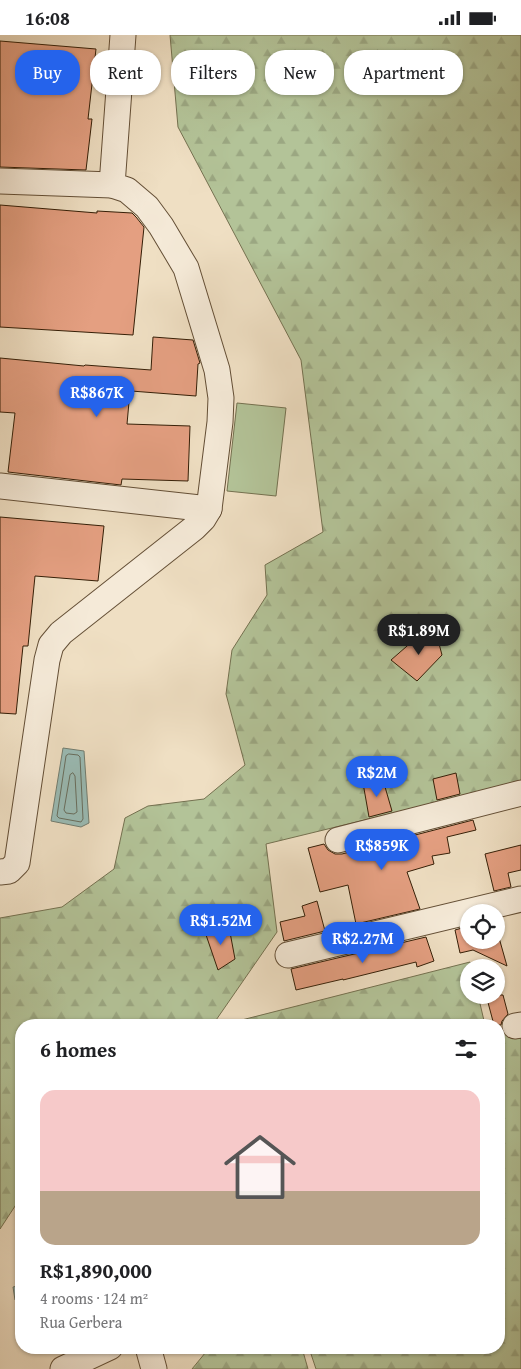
<!DOCTYPE html>
<meta charset="utf-8">
<style>
body{margin:0;font-family:"Gentium Book Plus",serif;background:#f2f2f2;color:#202124;height:100vh;display:flex;flex-direction:column;font-size:19px;white-space:nowrap}
*{box-sizing:border-box;margin:0}
p{font-size:16px;color:#757577}
.icon{flex:none;width:28px;height:28px;fill:none;stroke:currentColor;stroke-width:2;stroke-linecap:round;stroke-linejoin:round}
.map{position:relative;flex:1;overflow:hidden}
.sheet{position:absolute;left:15px;top:984px;width:490px;height:335px;display:flex;flex-direction:column;background:#fff;border-radius:20px;box-shadow:0 1px 4px #0004}
.sheet>*{flex:none}
.hud{position:absolute;left:15px;top:15px;width:491px;height:45px;display:flex;gap:10px}
.buttons{position:absolute;left:460px;top:869px;display:grid;gap:10px}
.buttons a{display:grid;place-items:center;width:45px;height:45px;border-radius:50%;background:#fff;box-shadow:0 1px 4px #0004;font-size:25px}
.price{position:absolute;translate:-50% -42px;padding:0 11px;border-radius:18px;background:#2563eb;color:#fff;font-size:16px;line-height:32px;filter:drop-shadow(0 1px 2px #0008)}
.price::after{content:'';position:absolute;left:50%;top:30px;width:15px;height:11px;margin-left:-8px;background:inherit;clip-path:polygon(0 0,100% 0,50% 100%)}
.price.selected{background:#222;color:#fff}
ul{padding:0;list-style:none}
li{display:grid;align-content:center;gap:10px;height:265px;padding:0 25px}
li span{display:grid;place-items:center;height:155px;border-radius:15px;color:#555}
li>.icon{margin-inline-start:auto}
span .icon{width:90px;height:90px;fill:#fffc;stroke-width:1}
li b{font-size:21px}
h2{display:flex;justify-content:space-between;align-items:center;height:60px;padding:0 25px;font-size:21px}
.chip{padding:0 18px;border-radius:20px;background:#fff;box-shadow:0 1px 4px #0004;font-size:18px;line-height:45px}
.chip.selected{background:#2563eb;color:#fff}
.status{display:flex;justify-content:space-between;align-items:center;height:35px;padding:0 25px;background:#fff;direction:ltr}
.status svg{height:14px;fill:currentColor}
.map>svg:first-child{display:block}
.forest{fill:url(#forest-firs);stroke:#747150}
.garden{fill:#b3c398;stroke:#747150}
.water{fill:#9abcb6;stroke:#727d70}
.lines{fill:none;stroke-linecap:round;stroke-linejoin:round}
.shore{stroke:#686e5e;stroke-width:1}
.building{fill:#e49f81;stroke:#351f07}
.minor-casing{stroke:#644f36;stroke-width:27}
.minor{stroke:#f5ead8;stroke-width:25}
</style>
<div class="status"><b>16:08</b><svg viewBox="0 0 49 12"><path d="M0 12V9h3v3zM5 12V6h3v6zM10 12V3h3v9zM15 12V0h3v12zM26 1h20v11H26zM47 4h2v5h-2z"/></svg></div>
<div class="map">
<svg width="521" height="1334" viewBox="0 0 521 1334">
<defs>
<pattern id="forest-firs" width="22" height="20" patternUnits="userSpaceOnUse" patternTransform="scale(1.25)"><rect width="22" height="20" fill="#b3c398"/><path d="M5 1l3.5 6h-7zM16 11l3.5 6h-7z" fill="#9ba782"/></pattern>
</defs>
<rect width="100%" height="100%" fill="#efdfc3"/>
<filter id="stains"><feTurbulence type="fractalNoise" baseFrequency=".004" numOctaves="4"/><feColorMatrix values="0 0 0 0 .2 0 0 0 0 .09 0 0 0 0 .02 0 0 0 .5 -.17"/></filter>
<radialGradient id="worn" r=".72"><stop offset=".6" stop-color="#630" stop-opacity="0"/><stop offset="1" stop-color="#630" stop-opacity=".3"/></radialGradient>
<g class="forest">
<path d="M170 0H521V747L266 809 277 897 214 988 215 990H21V1162L0 1194V883L62 872 114 834 125 783 148 771 204 764 245 730 226 659 232 615 267 560 265 530 323 497 301 325 178 92Z"/>
<path d="M470 927 471 932H469V960H478L485 990H222Z"/>
<path d="M521 991V1334H316L309 1313 499 1312V998Z"/>
<path d="M210 1312 302 1313 308 1334H192Z"/>
</g>
<path class="garden" d="M237 368 286 373 276 461 227 456Z"/>
<g class="water">
<path d="M63 713 84 716 89 788 81 792 51 786Z"/>
<path d="M21 1250V1264L15 1265 13 1252Z"/>
</g>
<g class="lines">
<g class="shore">
<path d="M69 719 78 720 80 722 83 784 81 787 59 783 57 781 66 721Z"/>
<path d="M73 738 75 741 77 777 74 779 66 778 64 775 70 740Z"/>
</g>
</g>
<g class="building">
<path d="M0 6 96 14 88 84H92L86 135 0 132Z"/>
<path d="M0 170 97 178V176L132 178 136 182 144 192 133 300 0 292Z"/>
<path d="M153 302 193 305 200 328 198 329 196 361 131 356H130L127 389 190 391 188 446 122 444 121 450 8 437 15 378 0 377V323L84 331 85 330 151 335Z"/>
<path d="M0 482 104 491 98 546 35 541 28 611H23L16 679 0 678Z"/>
<path d="M422 598 438 605 442 620 417 646 391 625Z"/>
<path d="M456 738 460 759 437 765 433 744Z"/>
<path d="M383 745 392 776 369 782 363 748Z"/>
<path d="M473 785 476 795 447 802 450 818 432 821 434 829 407 837 420 874 356 889 348 850 320 857 308 813 324 809 328 815 335 819H342Z"/>
<path d="M521 810V835L508 838 511 852 494 856 485 819Z"/>
<path d="M317 866 325 896 284 906 280 887 305 881 302 871Z"/>
<path d="M469 891V905H496V892L507 931 473 915 460 918 455 895Z"/>
<path d="M229 892 235 924 218 935 204 894Z"/>
<path d="M426 902 434 926 417 932 416 927 343 945V944L296 955 291 934Z"/>
<path d="M486 960H503L508 979 502 986 501 990H494Z"/>
</g>
<g class="lines">
<g class="minor-casing">
<g id="minor">
<path d="M0 146 112 150"/>
<path d="M0 451 209 474"/>
<path d="M338 805 521 758"/>
<path d="M0 837 9 836 17 828 47 625 51 610 61 598 194 493 203 484 209 474 220 387 221 363 217 335 186 233 161 191 147 172 127 155 112 150 123 0"/>
<path d="M288 920 521 864"/>
<path d="M515 991 521 990"/>
<path d="M148 1312 154 1334"/>
<path d="M63 1334 110 1312"/>
</g>
</g>
<use href="#minor" class="minor"/>
</g>
<rect width="100%" height="100%" filter="url(#stains)"/>
<rect width="100%" height="100%" fill="url(#worn)"/>
</svg>
<div class="buttons">
<a><svg class="icon" aria-label="locate" viewBox="0 0 24 24"><circle cx="12" cy="12" r="6"/><path d="M12 2v4M12 18v4M2 12h4M18 12h4"/></svg></a>
<a><svg class="icon" aria-label="layers" viewBox="0 0 24 24"><path d="M12 4l9 5-9 5-9-5zM3 14l9 5 9-5"/></svg></a>
</div>
<b class="price" style="left:97px;top:383px">R$867K</b>
<b class="price selected" style="left:419px;top:621px">R$1.89M</b>
<b class="price" style="left:377px;top:763px">R$2M</b>
<b class="price" style="left:382px;top:836px">R$859K</b>
<b class="price" style="left:221px;top:911px">R$1.52M</b>
<b class="price" style="left:363px;top:929px">R$2.27M</b>
<div class="hud">
<a class="chip selected">Buy</a>
<a class="chip">Rent</a>
<a class="chip">Filters</a>
<a class="chip">New</a>
<a class="chip">Apartment</a>
</div>
<section class="sheet">
<h2>6 homes<svg class="icon" aria-label="filters" viewBox="0 0 24 24"><path d="M4 7h16M4 17h16"/><circle cx="9" cy="7" r="2"/><circle cx="15" cy="17" r="2"/></svg></h2>
<ul>
<li><span style="background:linear-gradient(#f6c9c9 65%,#b9a48a 0)"><svg class="icon" aria-label="home" viewBox="0 0 24 24"><path d="M3 11l9-7 9 7M6 9v11h12V9"/></svg></span><div><b>R$1,890,000</b><p>4 rooms · 124 m²</p><p>Rua Gerbera</p></div></li>
</ul>
</section>
</div>
